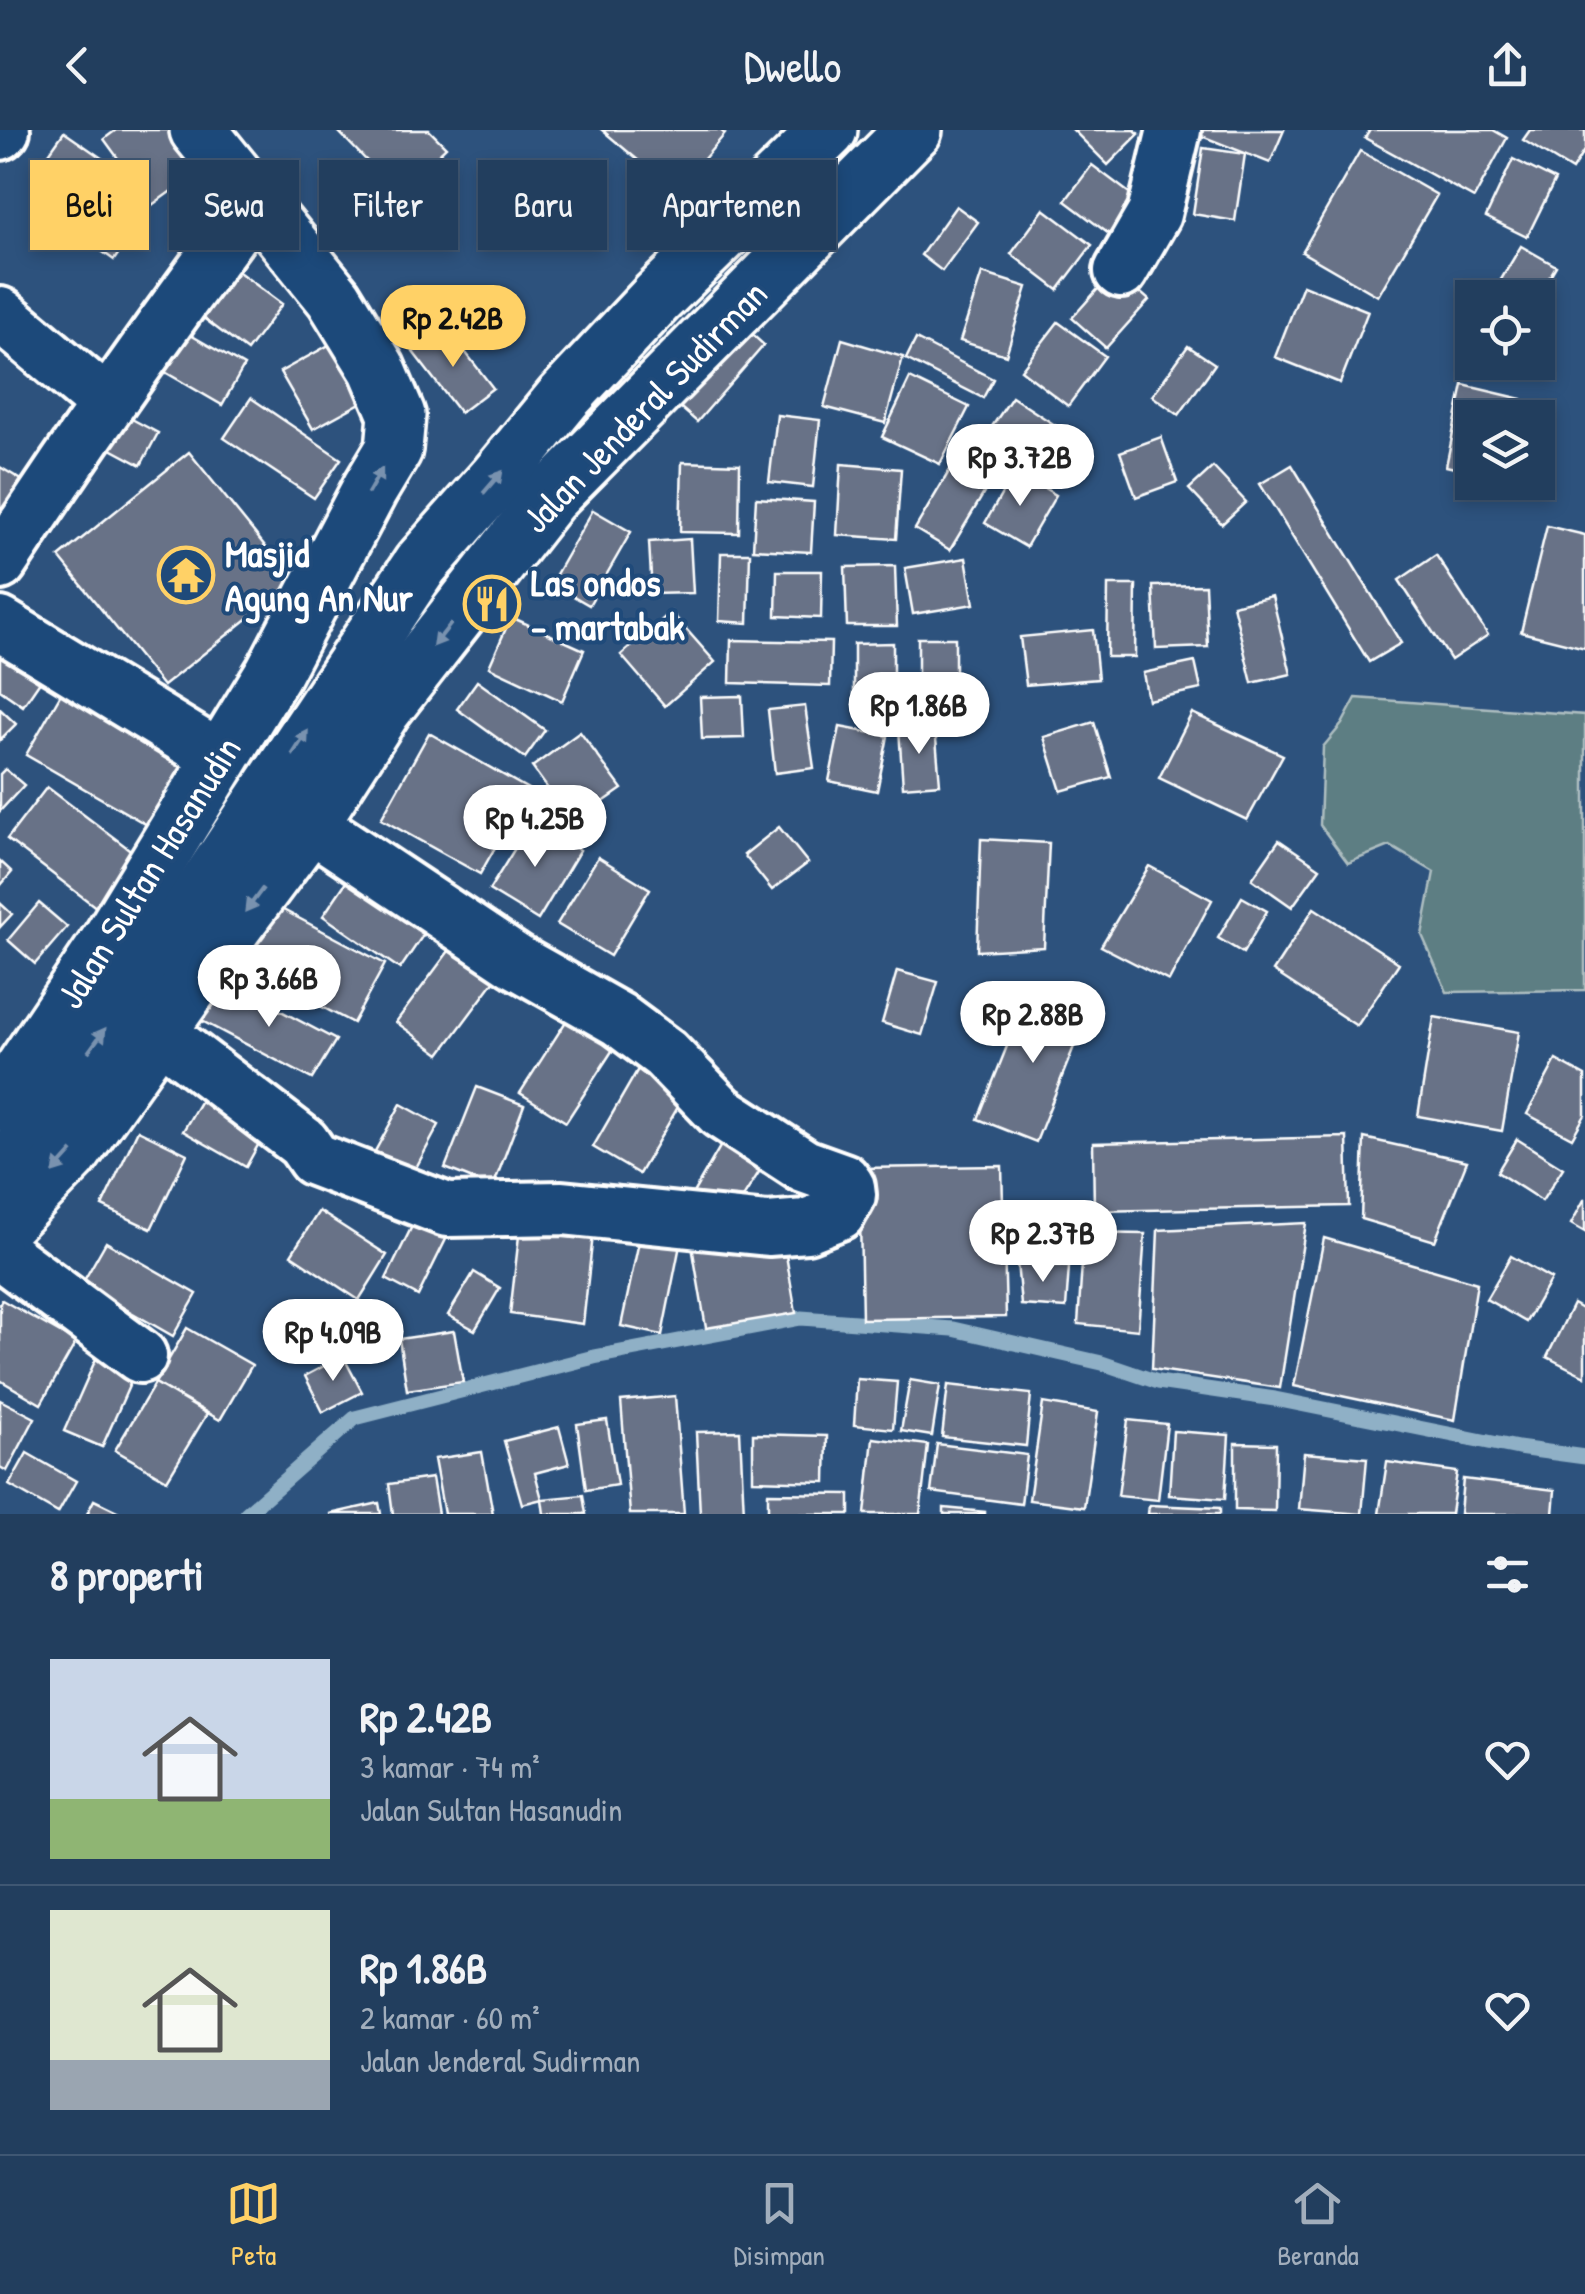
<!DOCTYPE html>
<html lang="id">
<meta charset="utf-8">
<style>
body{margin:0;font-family:"Patrick Hand",sans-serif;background:#2e4967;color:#f1f3f6;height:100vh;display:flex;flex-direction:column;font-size:38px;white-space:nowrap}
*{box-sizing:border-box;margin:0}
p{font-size:32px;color:#a2aebc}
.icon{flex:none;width:55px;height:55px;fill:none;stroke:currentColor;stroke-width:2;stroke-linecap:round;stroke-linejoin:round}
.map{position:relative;height:1384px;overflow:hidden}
.side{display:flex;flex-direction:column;background:#223e5e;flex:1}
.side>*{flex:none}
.banner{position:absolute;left:30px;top:30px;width:1000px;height:90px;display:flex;gap:20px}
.tools{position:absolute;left:1455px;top:150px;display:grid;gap:20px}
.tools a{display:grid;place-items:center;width:100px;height:100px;border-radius:0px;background:#223e5e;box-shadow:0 5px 15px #0003,0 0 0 2px #3f5773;font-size:50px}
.price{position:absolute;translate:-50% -85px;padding:0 22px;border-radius:35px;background:#fff;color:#222;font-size:32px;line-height:65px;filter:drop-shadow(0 2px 5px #0008)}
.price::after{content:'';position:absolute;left:50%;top:60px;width:30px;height:22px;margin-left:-15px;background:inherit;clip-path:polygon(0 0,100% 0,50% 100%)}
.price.selected{background:#ffd166;color:#111}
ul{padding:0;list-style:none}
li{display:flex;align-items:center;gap:30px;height:250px;padding:0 50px}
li+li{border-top:2px solid #3f5773}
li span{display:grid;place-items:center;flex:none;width:280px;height:200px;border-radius:0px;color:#555}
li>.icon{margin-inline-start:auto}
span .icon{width:120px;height:120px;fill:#fffc;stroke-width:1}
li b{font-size:42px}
h2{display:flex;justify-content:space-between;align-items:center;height:120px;padding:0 50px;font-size:42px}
.chip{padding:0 35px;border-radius:0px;background:#223e5e;box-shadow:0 5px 15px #0003,0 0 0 2px #3f5773;font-size:35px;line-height:90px}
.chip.selected{background:#ffd166;color:#111}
header{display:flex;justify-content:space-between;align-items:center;height:130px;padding:0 50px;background:#223e5e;font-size:45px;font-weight:600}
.tab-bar{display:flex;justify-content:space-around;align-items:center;height:140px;border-top:2px solid #3f5773;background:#223e5e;font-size:28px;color:#a2aebc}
.tab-bar a{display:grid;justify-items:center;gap:5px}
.tab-bar .selected{color:#ffd166}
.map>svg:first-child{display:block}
.green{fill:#5d7e83;stroke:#aebec1;stroke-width:2.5}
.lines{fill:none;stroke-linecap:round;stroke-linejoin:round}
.stream{stroke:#8fb0c6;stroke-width:15}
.building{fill:#677287;stroke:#fff;stroke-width:2.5}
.street-casing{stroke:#fff;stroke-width:60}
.primary-casing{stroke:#fff;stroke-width:62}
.highway-casing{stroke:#fff;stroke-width:62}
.street{stroke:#1f4a7a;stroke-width:52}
.primary{stroke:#1f4a7a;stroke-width:55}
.highway{stroke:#1f4a7a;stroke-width:55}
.oneway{fill:#7992af}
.labels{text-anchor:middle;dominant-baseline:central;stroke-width:8;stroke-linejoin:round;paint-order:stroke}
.street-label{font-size:38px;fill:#fff;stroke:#1f4a7a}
.poi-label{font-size:38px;font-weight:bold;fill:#fff;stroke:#1f4a7a;text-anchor:start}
</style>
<header><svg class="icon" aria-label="back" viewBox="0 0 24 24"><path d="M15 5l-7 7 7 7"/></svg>Dwello<svg class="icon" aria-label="share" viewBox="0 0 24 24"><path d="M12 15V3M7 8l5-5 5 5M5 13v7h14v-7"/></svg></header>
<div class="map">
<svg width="1585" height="1384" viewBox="0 0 1585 1384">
<rect width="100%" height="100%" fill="#2d527d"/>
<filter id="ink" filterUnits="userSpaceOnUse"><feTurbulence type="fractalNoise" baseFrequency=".01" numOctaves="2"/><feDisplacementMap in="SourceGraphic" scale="20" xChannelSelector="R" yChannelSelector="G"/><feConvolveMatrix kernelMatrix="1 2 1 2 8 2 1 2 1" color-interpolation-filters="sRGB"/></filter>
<g filter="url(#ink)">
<path class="green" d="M1356 568 1585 585V860L1447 862 1422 805 1434 742 1390 716 1348 733 1320 695 1323 617 1342 594Z"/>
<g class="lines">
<path class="stream" d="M246 1384 355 1288 594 1227 801 1188 953 1199 1102 1233 1158 1252 1275 1269 1518 1318 1585 1327"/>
</g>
<g class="building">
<path d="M116 0H175L202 39 152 75 104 9Z"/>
<path d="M337 0H429L446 17 398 63Z"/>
<path d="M602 0H720L725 4 676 62Z"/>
<path d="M1073 0H1135L1139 4 1108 35Z"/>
<path d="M1195 0H1284L1270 33 1194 3Z"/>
<path d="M1370 0H1493L1507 8 1474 68 1365 8Z"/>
<path d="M1530 0H1585V19L1572 40 1523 10Z"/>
<path d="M64 2 106 31 76 75 33 46Z"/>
<path d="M1203 18 1245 24 1235 91 1193 84Z"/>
<path d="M1360 21 1437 65 1378 166 1302 122Z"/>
<path d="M1513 29 1555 50 1527 107 1486 87Z"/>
<path d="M1092 35 1136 68 1109 104 1065 71Z"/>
<path d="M109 55 147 83 114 130 76 103Z"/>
<path d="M956 76 978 92 942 141 921 125Z"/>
<path d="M1044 79 1092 115 1058 160 1011 124Z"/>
<path d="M1521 116 1556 136 1537 168H1490Z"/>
<path d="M228 134 282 174 247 221 194 181Z"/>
<path d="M1115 140 1149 170 1106 218 1072 188Z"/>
<path d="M982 143 1027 157 1006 225 960 211Z"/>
<path d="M1303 155 1368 181 1340 253 1275 227Z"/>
<path d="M735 189 764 215 697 292 667 266Z"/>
<path d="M1058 192 1105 226 1068 276 1021 240Z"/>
<path d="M175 196 244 236 222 275 153 235Z"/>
<path d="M446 197 493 258 460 283 413 222Z"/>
<path d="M340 209 373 266 313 299 280 242Z"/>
<path d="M842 209 903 227 885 293 824 277Z"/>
<path d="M916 209 993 249 983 268 906 229Z"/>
<path d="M1188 216 1215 234 1179 285 1152 266Z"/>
<path d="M910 248 969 277 940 334 882 307Z"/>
<path d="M1463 255 1522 269 1519 288H1472V342L1446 336Z"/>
<path d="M1012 267 1055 295 1034 326 991 298Z"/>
<path d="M251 268 341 329 314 368 224 308Z"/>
<path d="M777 285 820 290 813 357 769 352Z"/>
<path d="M128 287 158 303 141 335 111 319Z"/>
<path d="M1161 307 1177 352 1136 367 1120 322Z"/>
<path d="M189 322 294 452 163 556 59 427Z"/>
<path d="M682 332 740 334 739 403 680 402Z"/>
<path d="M954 333 990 353 950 420 915 399Z"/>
<path d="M841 334 901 339 896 409 837 405Z"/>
<path d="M1292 335 1401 513 1369 532 1260 354Z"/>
<path d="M0 337 35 358 0 417Z"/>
<path d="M1213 337 1246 372 1222 394 1189 359Z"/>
<path d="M1015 341 1056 365 1026 417 985 393Z"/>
<path d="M756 368 814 372 811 422 753 419Z"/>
<path d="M593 380 631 402 589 475 551 453Z"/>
<path d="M1547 396 1585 405V518L1521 502Z"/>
<path d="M690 409 693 463 652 464 649 412Z"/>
<path d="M721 423H750L748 493 719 491Z"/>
<path d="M1436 425 1488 505 1451 530 1399 450Z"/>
<path d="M966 428 974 474 913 484 905 438Z"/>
<path d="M895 436 897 496H847L845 437Z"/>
<path d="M777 441H822L821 488 776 486Z"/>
<path d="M1108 455H1136L1135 527H1107Z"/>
<path d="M1205 455 1208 517 1156 519 1153 456Z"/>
<path d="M1272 466 1291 544 1252 553 1233 475Z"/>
<path d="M671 482 715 532 665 576 621 525Z"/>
<path d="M511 487 584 520 562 571 489 537Z"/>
<path d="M1093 500 1098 549 1026 555 1020 507Z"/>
<rect x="918" y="508" width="37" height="52"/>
<path d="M0 509 47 541 23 576 0 560Z"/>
<path d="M731 510 831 512 830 556 730 553Z"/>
<path d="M893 513V565H854V514Z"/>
<path d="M1195 532 1201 559 1148 570 1143 543Z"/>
<path d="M477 551 545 600 525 628 457 579Z"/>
<path d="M67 553 197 629 156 700 26 625Z"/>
<path d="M742 566 744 608 702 609 700 567Z"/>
<path d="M805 576 814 638 775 643 768 580Z"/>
<path d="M0 579 16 594 0 610Z"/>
<path d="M1192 583 1283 625 1247 690 1159 648Z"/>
<path d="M1094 592 1111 647 1061 661 1044 607Z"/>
<path d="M840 597 888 606 877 661 829 651Z"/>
<path d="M935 597 940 654 903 657 899 599Z"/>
<path d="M580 602 622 659 573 693 532 637Z"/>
<path d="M429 603 528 659 480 744 381 689Z"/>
<path d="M5 639 24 655 0 681V644Z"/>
<path d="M47 657 137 725 97 778 7 709Z"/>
<path d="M532 691 580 720 538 790 489 760Z"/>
<path d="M779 697 808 733 772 760 744 725Z"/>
<path d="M981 709 1049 713 1044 817 977 821Z"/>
<path d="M1279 710 1320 738 1292 777 1252 749Z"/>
<path d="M598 727 650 759 610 826 557 794Z"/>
<path d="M0 731 12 742 0 756Z"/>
<path d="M357 736 434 789 400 839 323 786Z"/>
<path d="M1149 736 1212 770 1169 851 1101 816Z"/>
<path d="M1242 767 1267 781 1243 823 1218 808Z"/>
<path d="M0 773 12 784 0 797Z"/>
<path d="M39 773 67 797 35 834 8 810Z"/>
<path d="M272 774 385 834 353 893 240 834Z"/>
<path d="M1314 778 1399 833 1357 896 1273 841Z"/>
<path d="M460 806 504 838 440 924 396 892Z"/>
<path d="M897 841 938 852 922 905 882 893Z"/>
<path d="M224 851 336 910 312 949 202 891Z"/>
<path d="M1029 861 1087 884 1036 1012 978 989Z"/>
<path d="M579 871 625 901 566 992 520 963Z"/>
<path d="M1434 887 1519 902 1502 1001 1418 986Z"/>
<path d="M645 927 692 953 639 1044 593 1017Z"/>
<path d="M1556 930 1585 946V985L1572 1008 1527 984Z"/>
<path d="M477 957 524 975 493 1057 445 1038Z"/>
<path d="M207 960 269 995 246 1037 183 1001Z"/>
<path d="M401 974 439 995 412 1045 373 1025Z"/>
<path d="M138 1000 187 1024 151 1099 102 1076Z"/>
<path d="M728 1003 768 1028 730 1088 689 1070Z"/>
<path d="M1347 1007 1349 1076 1094 1081 1093 1013Z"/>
<path d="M1364 1008 1467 1031 1435 1111 1361 1089Z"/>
<path d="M1517 1009 1563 1038 1542 1071 1497 1042Z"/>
<path d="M1002 1036 1006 1187 862 1189 859 1038Z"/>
<path d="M1585 1068V1102L1571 1094Z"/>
<path d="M420 1080 453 1095 418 1166 386 1149Z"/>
<path d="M319 1081 387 1125 359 1170 291 1125Z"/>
<path d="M521 1088 594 1096 583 1194 510 1184Z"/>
<path d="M1306 1093 1280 1258 1152 1239 1158 1100Z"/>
<path d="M641 1102 681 1110 662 1205 621 1196Z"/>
<path d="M782 1102 796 1183 706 1198 692 1116Z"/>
<path d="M1084 1103 1145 1104 1138 1200 1078 1194Z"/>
<path d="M1324 1108 1477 1153 1455 1290 1294 1256Z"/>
<path d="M106 1112 197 1164 173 1206 82 1154Z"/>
<path d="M1511 1126 1551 1149 1526 1192 1486 1169Z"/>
<path d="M1017 1132 1069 1137 1066 1178 1021 1175Z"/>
<path d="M474 1142 500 1158 475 1200 448 1185Z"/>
<path d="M2 1170 76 1212 41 1274 0 1250V1173Z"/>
<path d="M359 1170 395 1191 380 1218 343 1197Z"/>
<path d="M1573 1174 1585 1181V1246L1547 1227Z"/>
<path d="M187 1198 252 1235 220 1290 155 1253Z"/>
<path d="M454 1201 463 1252 407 1260 399 1209Z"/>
<path d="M99 1222 137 1238 102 1317 64 1301Z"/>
<path d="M343 1226 362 1262 323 1282 305 1246Z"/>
<path d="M857 1249 897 1252 893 1299 854 1295Z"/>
<path d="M910 1250 940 1255 932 1306 901 1301Z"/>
<path d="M155 1253 207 1284 167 1350 115 1320Z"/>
<path d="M948 1255 1031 1264 1026 1316 942 1307Z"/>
<path d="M675 1266 684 1384H630L621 1271Z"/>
<path d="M0 1270 35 1288 7 1341 0 1337Z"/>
<path d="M1043 1273 1098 1282 1084 1377 1029 1370Z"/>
<path d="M607 1290 617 1355 586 1360 577 1294Z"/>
<path d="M1128 1290 1167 1294 1158 1370 1118 1366Z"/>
<path d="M559 1297 569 1334 535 1343 542 1369 522 1374 504 1311Z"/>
<path d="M740 1301 744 1384H700L696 1302Z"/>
<path d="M1173 1301 1229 1305 1225 1369 1169 1365Z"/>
<path d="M753 1304 827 1306 826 1352 753 1350Z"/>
<path d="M873 1308 928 1315 920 1384H865Z"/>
<path d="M1235 1313 1276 1314 1275 1381 1235 1380Z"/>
<path d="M937 1314 1027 1325 1021 1374 931 1362Z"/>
<path d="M482 1322 493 1384H444L434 1329Z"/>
<path d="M27 1323 76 1351 58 1383 9 1355Z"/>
<path d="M1304 1323 1367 1328 1362 1384 1299 1379Z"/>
<path d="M1387 1332 1457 1342 1451 1384H1379Z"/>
<path d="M432 1348 438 1384H393L389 1354Z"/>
<path d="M1463 1349 1555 1360 1553 1384H1460Z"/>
<path d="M768 1363 850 1364V1384H768Z"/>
<path d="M583 1365 586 1384H544L542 1369Z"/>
<path d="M94 1370 123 1384H87Z"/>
<path d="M379 1373 381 1384H330Z"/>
<path d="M1149 1375 1220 1378V1384H1148Z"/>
<path d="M944 1378 985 1382V1384H944Z"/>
</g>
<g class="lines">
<g class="street-casing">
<g id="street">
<path d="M0 3 3 0"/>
<path d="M1121 141 1154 84 1174 0"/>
<path d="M0 184 107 274"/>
<path d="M0 433C81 310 166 189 255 71"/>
<path d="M0 494 220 628"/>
<path d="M158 902 303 1013 314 1029 447 1080 562 1078 768 1099 806 1096 839 1083 849 1065 848 1057 843 1050 804 1036 721 982 665 924 618 889 517 832 310 694"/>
<path d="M0 1122 140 1226"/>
</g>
</g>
<g class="primary-casing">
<path id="primary" d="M0 973 111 808 273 543 370 359 394 319 397 285 377 238 334 168 198 0"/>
</g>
<g class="highway-casing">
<g id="highway">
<path d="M0 1047 185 788 421 434 498 347 563 268 657 168 829 0"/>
<path d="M0 1098 70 1026 217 819 310 694 383 580 548 369 914 0"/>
</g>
</g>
<use href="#street" class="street"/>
<use href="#primary" class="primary"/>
<use href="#highway" class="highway"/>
</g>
<defs><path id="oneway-solid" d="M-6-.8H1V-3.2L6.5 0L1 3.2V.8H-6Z" transform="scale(2.5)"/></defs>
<g class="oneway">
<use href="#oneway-solid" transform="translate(375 351) rotate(-60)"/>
<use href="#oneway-solid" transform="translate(493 352) rotate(-49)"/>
<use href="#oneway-solid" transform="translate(442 505) rotate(128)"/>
<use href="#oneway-solid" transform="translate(300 613) rotate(-57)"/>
<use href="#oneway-solid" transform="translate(254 770) rotate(127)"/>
<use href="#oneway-solid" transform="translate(97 910) rotate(-54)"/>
<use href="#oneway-solid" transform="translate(63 1032) rotate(132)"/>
</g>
</g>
<defs>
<g id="temple-ring" transform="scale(2.875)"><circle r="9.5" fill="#1f4a7a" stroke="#ffd166" stroke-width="1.5"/><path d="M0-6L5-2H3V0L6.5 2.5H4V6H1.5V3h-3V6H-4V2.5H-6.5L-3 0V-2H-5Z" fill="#ffd166"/></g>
<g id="restaurant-ring" transform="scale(2.875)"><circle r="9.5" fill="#1f4a7a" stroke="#ffd166" stroke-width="1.5"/><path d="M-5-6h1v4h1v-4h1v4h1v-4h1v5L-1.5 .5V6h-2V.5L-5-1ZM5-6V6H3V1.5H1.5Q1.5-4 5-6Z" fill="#ffd166"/></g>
</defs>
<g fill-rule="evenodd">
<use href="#temple-ring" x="186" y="445"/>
<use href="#restaurant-ring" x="492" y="474"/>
</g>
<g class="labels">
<g class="street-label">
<text transform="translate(644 276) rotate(-46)">Jalan Jenderal Sudirman</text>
<text transform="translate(148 742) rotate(-58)">Jalan Sultan Hasanudin</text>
</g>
<g class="poi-label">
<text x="225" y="423">Masjid<tspan x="225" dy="44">Agung An Nur</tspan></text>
<text x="531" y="452">Las ondos<tspan x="531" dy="44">- martabak</tspan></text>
</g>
</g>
</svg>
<div class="tools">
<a><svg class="icon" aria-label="locate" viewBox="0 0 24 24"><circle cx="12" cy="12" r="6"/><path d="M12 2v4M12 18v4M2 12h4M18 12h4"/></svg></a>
<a><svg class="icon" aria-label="layers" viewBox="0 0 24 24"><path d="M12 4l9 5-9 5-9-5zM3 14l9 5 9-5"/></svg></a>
</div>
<b class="price selected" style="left:453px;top:240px">Rp 2.42B</b>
<b class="price" style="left:1020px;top:379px">Rp 3.72B</b>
<b class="price" style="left:919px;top:627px">Rp 1.86B</b>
<b class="price" style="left:535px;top:740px">Rp 4.25B</b>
<b class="price" style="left:269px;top:900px">Rp 3.66B</b>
<b class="price" style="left:1033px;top:936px">Rp 2.88B</b>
<b class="price" style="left:1043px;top:1155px">Rp 2.37B</b>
<b class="price" style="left:333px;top:1254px">Rp 4.09B</b>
<div class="banner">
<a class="chip selected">Beli</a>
<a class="chip">Sewa</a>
<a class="chip">Filter</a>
<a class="chip">Baru</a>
<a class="chip">Apartemen</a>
</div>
</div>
<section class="side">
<h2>8 properti<svg class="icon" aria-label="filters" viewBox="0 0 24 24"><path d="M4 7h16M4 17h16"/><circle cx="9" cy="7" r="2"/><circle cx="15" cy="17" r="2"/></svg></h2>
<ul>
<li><span style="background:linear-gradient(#c9d6e8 70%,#8fb573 0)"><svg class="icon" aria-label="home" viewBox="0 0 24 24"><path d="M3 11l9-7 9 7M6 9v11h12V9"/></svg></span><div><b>Rp 2.42B</b><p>3 kamar · 74 m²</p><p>Jalan Sultan Hasanudin</p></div><svg class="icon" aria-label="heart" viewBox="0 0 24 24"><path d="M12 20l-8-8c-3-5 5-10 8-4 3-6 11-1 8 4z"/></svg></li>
<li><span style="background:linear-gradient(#dfe7d0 75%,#9aa5b1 0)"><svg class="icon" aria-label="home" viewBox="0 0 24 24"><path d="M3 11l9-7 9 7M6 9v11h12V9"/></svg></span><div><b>Rp 1.86B</b><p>2 kamar · 60 m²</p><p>Jalan Jenderal Sudirman</p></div><svg class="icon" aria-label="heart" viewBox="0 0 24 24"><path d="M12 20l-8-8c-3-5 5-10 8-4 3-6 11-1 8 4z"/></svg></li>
</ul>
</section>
<nav class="tab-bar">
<a class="selected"><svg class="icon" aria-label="map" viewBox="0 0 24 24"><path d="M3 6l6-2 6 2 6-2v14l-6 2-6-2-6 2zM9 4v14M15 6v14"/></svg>Peta</a>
<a><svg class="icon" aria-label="saved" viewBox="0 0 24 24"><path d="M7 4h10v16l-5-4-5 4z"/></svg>Disimpan</a>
<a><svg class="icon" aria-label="home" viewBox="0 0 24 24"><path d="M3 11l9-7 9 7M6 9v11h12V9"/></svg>Beranda</a>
</nav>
